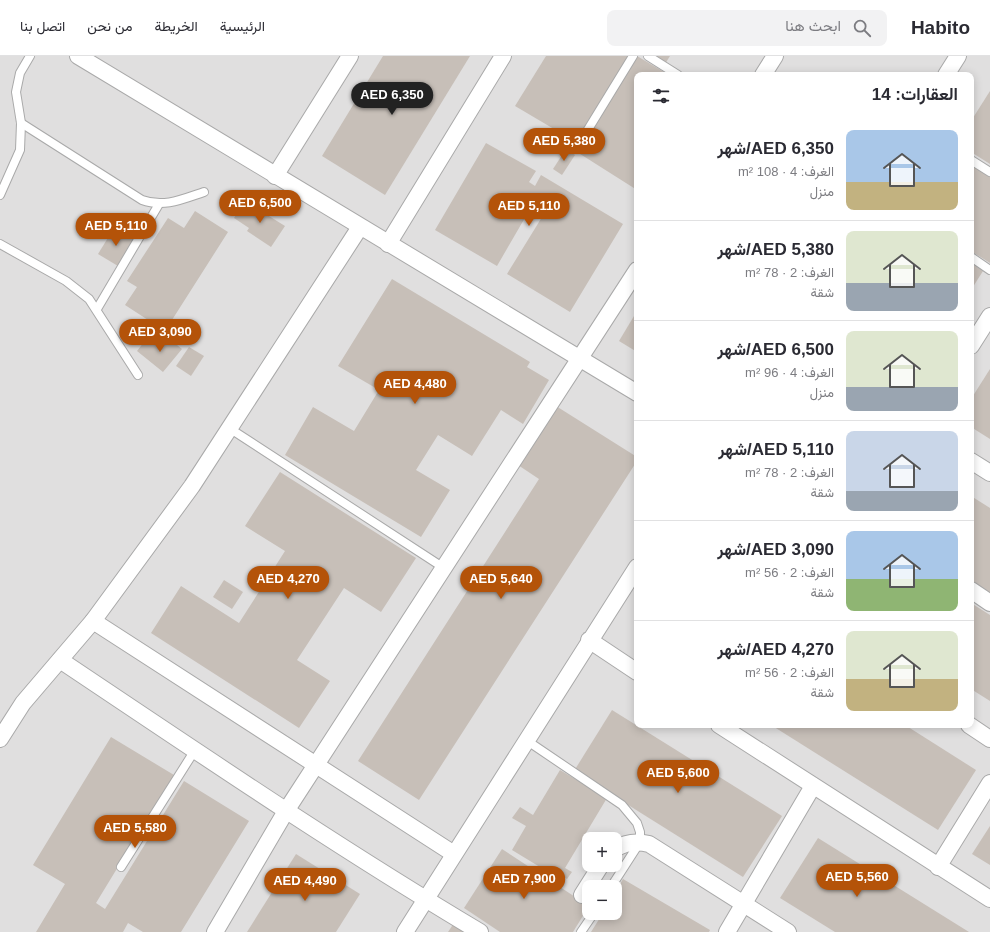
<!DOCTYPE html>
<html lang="ar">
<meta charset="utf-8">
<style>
body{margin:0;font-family:Helvetica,Vazirmatn,sans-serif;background:#f2f2f3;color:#2b2b33;direction:rtl;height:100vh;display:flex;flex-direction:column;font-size:15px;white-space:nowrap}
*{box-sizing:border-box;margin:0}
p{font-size:13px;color:#7c7c81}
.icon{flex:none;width:22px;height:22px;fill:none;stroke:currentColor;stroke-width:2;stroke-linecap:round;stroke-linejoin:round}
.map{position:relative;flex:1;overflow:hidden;direction:ltr}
.sheet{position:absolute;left:634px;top:16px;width:340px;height:656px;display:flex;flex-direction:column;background:#fff;border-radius:8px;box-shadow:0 2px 10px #0003;direction:rtl}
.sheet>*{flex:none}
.controls{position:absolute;left:582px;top:776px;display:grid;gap:8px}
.controls a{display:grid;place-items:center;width:40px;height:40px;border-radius:8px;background:#fff;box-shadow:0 2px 10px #0003;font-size:20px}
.price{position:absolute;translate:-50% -34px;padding:0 9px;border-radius:14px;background:#b45309;color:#fff;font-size:13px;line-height:26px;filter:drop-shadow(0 1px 2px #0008)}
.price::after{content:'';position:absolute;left:50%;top:24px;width:12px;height:9px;margin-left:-6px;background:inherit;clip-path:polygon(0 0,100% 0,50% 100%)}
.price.current{background:#222;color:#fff}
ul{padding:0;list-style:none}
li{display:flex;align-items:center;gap:12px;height:100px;padding:0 16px}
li+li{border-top:1px solid #e1e1e2}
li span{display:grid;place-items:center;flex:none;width:112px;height:80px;border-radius:8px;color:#555}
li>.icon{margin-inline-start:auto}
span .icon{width:48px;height:48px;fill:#fffc;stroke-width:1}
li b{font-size:17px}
h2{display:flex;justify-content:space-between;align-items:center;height:48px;padding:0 16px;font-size:17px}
header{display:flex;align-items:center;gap:24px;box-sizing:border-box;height:56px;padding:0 20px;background:#fff;border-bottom:1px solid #e1e1e2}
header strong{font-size:19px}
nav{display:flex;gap:22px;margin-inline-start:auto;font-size:14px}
.search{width:280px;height:36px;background:#f2f2f3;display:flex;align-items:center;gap:10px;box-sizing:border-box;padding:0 14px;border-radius:8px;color:#7c7c81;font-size:15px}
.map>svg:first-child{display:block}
.residential{fill:#e0dfdf;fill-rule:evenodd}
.building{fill:#c7bfb8}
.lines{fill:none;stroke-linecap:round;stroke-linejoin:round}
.lane-casing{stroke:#a9a9a9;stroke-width:10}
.street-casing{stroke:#a9a9a9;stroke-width:18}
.lane{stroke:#fff;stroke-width:8}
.street{stroke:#fff;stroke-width:16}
</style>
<header>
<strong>Habito</strong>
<div class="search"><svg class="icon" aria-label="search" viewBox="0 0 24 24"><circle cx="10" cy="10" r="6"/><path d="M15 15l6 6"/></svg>ابحث هنا</div>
<nav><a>الرئيسية</a><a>الخريطة</a><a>من نحن</a><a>اتصل بنا</a></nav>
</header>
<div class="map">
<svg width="990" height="876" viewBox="0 0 990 876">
<rect width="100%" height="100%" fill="#f2efe9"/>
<path class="residential" d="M0 0H990V876H0ZM637 19H971V669H637ZM589 783H615V809H589ZM589 831H615V857H589Z"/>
<g class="building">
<path d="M383 0H470L385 139 322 100Z"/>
<path d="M546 0H628L576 86 515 50Z"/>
<path d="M637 0 669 19H637V134L577 96Z"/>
<path d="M653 0H670L665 8Z"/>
<path d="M990 35V108L971 96V65Z"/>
<path d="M486 87 536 115 529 126 535 130 541 119 623 168 570 256 507 218 550 148 537 141 497 210 435 174Z"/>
<path d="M566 93 575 99 562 119 553 113Z"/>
<path d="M971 107 990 119V207L971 195Z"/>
<path d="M245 145 285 170 271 191 247 175 249 172 234 162Z"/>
<path d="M195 155 228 176 165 275 125 249 137 231 127 225 168 162 184 172Z"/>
<path d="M114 172 134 183 118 210 98 198Z"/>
<path d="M971 207 983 215 971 234Z"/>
<path d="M392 223 530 306 527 311 549 324 523 368 501 354 472 400 438 379 416 414 450 434 421 481 285 399 313 351 354 375 379 334 338 310Z"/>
<path d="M637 255V296L619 285Z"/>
<path d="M148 281 160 290 167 281 182 293 163 316 137 295Z"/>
<path d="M189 291 204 300 191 320 176 310Z"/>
<path d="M990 313V383L971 371V343Z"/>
<path d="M556 350 637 401V405L419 744 358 705 539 423 518 409Z"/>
<path d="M280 416 416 502 381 556 344 532 297 604 330 625 299 672 151 577 181 530 239 567 285 495 245 470Z"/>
<path d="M971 440 990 452V540L971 528Z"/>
<path d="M224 524 243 536 232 553 213 541Z"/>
<path d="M971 547 990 559V645L971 633Z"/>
<path d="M612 654 782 760 743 821 574 715Z"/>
<path d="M771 669H905L976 714 938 774Z"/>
<path d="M111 681 174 719 96 847 105 853 184 725 249 765 181 876H143L128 867 123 876H36L65 828 33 809Z"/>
<path d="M560 714 607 742 565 812 572 816 567 823 561 819 558 822 512 794 526 770 512 762 520 751 533 759Z"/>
<path d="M990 770V809L972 798Z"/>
<path d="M818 782 863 810 969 876H835L780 842Z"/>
<path d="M502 793 589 850 573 876H500L464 852Z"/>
<path d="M296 798 360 838 336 876H247Z"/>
<path d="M623 823 710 874 709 876H591L603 857H615V837Z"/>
<path d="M454 867 468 876H448Z"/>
</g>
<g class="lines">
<g class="lane-casing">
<g id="lane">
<path d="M648 0 678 19"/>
<path d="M21 67 142 144C164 152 183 143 204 136"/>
<path d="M584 80 633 0"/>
<path d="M971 104 990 116"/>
<path d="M0 139 20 94 21 67 16 36 20 17 30 0"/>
<path d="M0 188 66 225 89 243 138 319"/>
<path d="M971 201 990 214"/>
<path d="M97 253 159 148"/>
<path d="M229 372 444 512"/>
<path d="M526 684 622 749 637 767 640 776V786L611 831"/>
<path d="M121 811 195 694"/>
<path d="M581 876 594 857"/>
</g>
</g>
<g class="street-casing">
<g id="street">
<path d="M78 0 637 337"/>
<path d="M763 19 775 0"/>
<path d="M946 19 958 0"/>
<path d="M275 120 350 0"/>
<path d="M388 188 503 0"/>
<path d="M971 290 990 260"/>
<path d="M971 405 990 417"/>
<path d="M971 534 990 547"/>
<path d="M93 565 454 798"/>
<path d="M589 584 637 616"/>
<path d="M60 604C199 697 337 791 480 876"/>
<path d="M719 669 990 843"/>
<path d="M969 669 990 683"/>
<path d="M0 683 23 647 93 565 192 430 360 171"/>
<path d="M615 793C626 786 637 785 649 788L788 876"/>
<path d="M938 811 990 727"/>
<path d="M582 839 601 809"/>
<path d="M215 876 286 755 637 214"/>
<path d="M405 876 637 511"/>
<path d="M727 876 813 730"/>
</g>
</g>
<use href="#lane" class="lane"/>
<use href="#street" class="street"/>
</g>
</svg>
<div class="controls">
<a>+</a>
<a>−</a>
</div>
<b class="price current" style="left:392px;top:60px">AED 6,350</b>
<b class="price" style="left:564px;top:106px">AED 5,380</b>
<b class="price" style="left:260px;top:168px">AED 6,500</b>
<b class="price" style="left:529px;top:171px">AED 5,110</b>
<b class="price" style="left:116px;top:191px">AED 5,110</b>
<b class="price" style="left:160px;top:297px">AED 3,090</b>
<b class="price" style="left:415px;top:349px">AED 4,480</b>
<b class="price" style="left:288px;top:544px">AED 4,270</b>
<b class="price" style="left:501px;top:544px">AED 5,640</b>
<b class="price" style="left:678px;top:738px">AED 5,600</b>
<b class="price" style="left:135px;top:793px">AED 5,580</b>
<b class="price" style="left:857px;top:842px">AED 5,560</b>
<b class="price" style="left:524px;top:844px">AED 7,900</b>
<b class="price" style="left:305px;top:846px">AED 4,490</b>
<section class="sheet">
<h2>العقارات: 14<svg class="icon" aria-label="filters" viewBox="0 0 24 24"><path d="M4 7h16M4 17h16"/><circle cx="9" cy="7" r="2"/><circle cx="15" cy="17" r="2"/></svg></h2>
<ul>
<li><span style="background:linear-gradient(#a9c7e8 65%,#c2b280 0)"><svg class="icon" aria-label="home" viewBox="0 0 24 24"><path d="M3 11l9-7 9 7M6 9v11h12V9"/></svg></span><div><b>AED 6,350/شهر</b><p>الغرف: 4 · 108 m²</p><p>منزل</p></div></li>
<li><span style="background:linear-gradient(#dfe7d0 65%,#9aa5b1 0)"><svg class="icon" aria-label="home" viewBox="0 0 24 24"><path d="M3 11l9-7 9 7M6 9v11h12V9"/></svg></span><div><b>AED 5,380/شهر</b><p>الغرف: 2 · 78 m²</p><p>شقة</p></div></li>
<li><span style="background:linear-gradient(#dfe7d0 70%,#9aa5b1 0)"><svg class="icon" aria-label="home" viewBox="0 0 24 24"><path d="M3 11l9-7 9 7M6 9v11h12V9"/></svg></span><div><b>AED 6,500/شهر</b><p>الغرف: 4 · 96 m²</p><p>منزل</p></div></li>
<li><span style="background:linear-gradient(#c9d6e8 75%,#9aa5b1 0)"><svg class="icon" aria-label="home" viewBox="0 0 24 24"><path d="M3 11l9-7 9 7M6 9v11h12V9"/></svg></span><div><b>AED 5,110/شهر</b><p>الغرف: 2 · 78 m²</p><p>شقة</p></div></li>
<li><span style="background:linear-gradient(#a9c7e8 60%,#8fb573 0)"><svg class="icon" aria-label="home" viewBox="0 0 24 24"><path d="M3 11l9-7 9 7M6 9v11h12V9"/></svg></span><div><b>AED 3,090/شهر</b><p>الغرف: 2 · 56 m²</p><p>شقة</p></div></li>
<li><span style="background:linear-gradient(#dfe7d0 60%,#c2b280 0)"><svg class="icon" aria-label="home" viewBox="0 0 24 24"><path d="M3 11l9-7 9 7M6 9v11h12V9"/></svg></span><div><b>AED 4,270/شهر</b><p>الغرف: 2 · 56 m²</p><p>شقة</p></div></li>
</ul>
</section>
</div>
